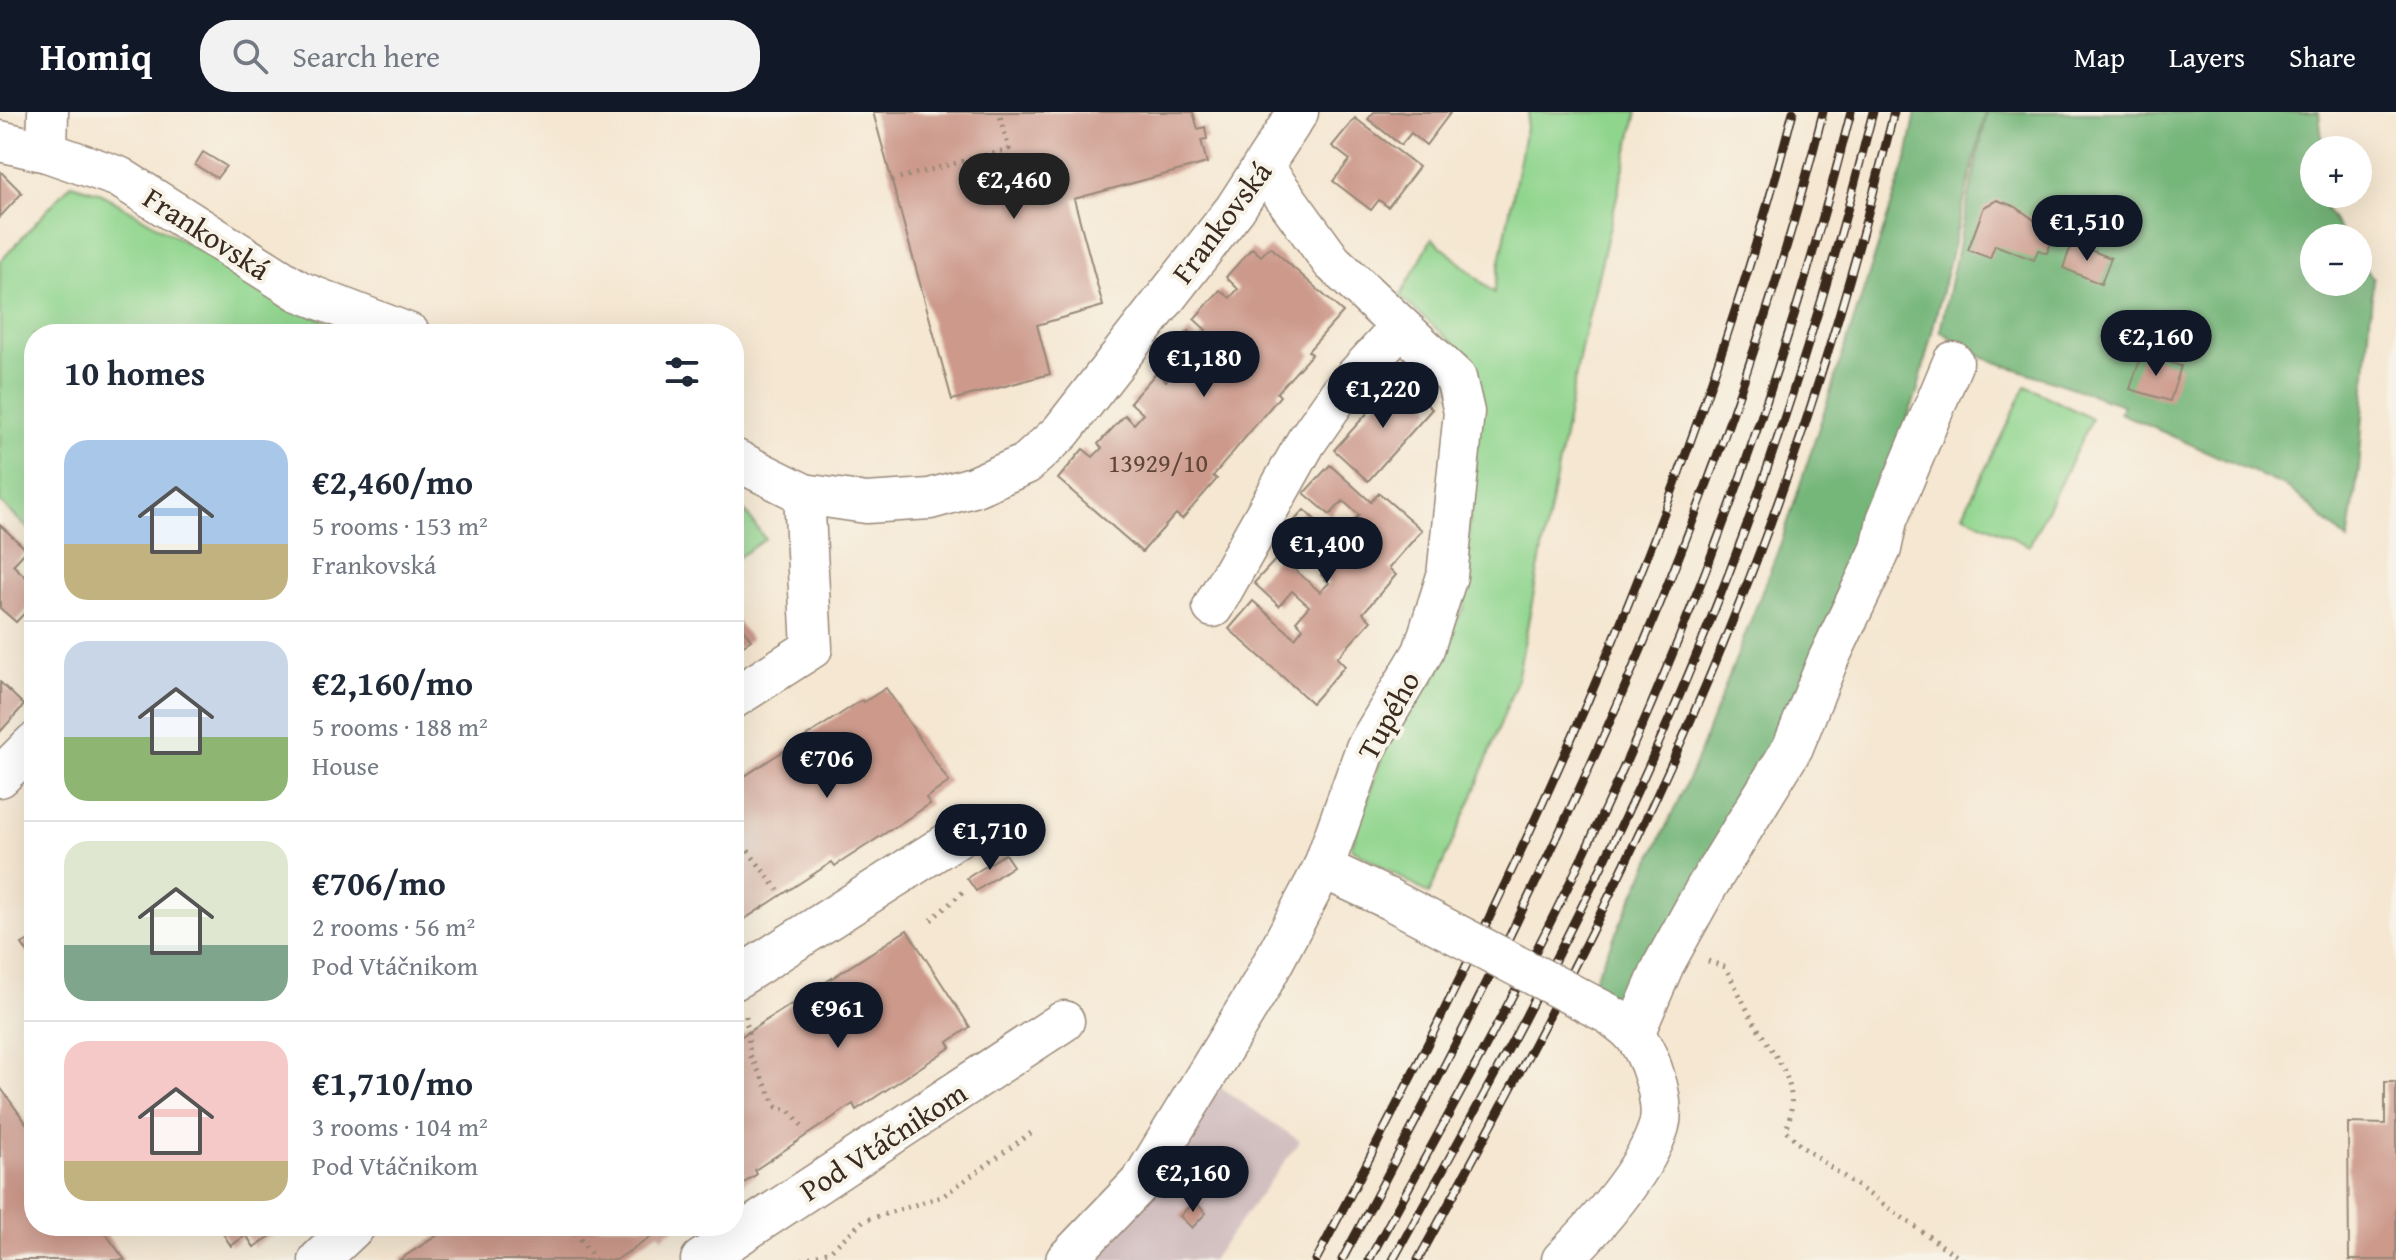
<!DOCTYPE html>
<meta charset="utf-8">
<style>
body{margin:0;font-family:"Gentium Book Plus",serif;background:#f2f2f3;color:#1f2937;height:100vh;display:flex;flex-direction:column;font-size:30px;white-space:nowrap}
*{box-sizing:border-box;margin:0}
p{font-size:26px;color:#747a83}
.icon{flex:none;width:44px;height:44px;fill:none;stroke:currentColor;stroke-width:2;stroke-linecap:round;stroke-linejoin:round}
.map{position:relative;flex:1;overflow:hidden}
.sheet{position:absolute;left:24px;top:212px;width:720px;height:912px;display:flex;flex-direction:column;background:#fff;border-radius:32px;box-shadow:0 8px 32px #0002}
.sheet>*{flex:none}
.buttons{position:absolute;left:2300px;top:24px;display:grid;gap:16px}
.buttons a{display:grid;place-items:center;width:72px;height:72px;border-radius:50%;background:#fff;box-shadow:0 8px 32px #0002;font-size:40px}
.price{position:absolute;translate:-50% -68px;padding:0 18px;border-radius:28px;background:#111827;color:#fff;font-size:26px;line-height:52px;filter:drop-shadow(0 2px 4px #0008)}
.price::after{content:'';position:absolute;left:50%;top:48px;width:24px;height:18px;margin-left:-12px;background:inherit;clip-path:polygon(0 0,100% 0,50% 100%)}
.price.active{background:#222;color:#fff}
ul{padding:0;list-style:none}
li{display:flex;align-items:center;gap:24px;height:200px;padding:0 40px}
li+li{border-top:2px solid #e0e1e3}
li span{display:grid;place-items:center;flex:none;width:224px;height:160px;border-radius:24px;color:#555}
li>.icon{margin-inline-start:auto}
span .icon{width:96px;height:96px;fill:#fffc;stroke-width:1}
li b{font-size:34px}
h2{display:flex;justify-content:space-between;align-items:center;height:96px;padding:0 40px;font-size:34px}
header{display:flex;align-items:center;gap:48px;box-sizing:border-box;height:112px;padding:0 40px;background:#111827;color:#fff}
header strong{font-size:38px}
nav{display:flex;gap:44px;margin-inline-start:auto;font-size:28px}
.search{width:560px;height:72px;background:#f2f2f3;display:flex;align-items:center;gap:20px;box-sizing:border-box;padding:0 28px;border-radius:32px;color:#747a83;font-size:30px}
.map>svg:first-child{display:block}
.industrial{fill:#d2bfc0}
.green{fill:#90d58e;stroke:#668056;stroke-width:2}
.forest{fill:#74b679;stroke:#58704c;stroke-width:2}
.building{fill:#cc998b}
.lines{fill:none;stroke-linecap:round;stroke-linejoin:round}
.minor-casing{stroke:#988878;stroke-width:43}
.path{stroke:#988878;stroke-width:5;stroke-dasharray:2 6;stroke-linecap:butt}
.minor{stroke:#fff;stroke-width:40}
.rail-casing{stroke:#3b2a1e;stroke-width:9}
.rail{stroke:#f7f3e8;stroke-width:6;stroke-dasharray:18;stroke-linecap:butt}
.minor-bridge-casing{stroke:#988878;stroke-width:43;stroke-linecap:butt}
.minor-bridge{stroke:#fff;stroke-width:40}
.labels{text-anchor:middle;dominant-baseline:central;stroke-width:8;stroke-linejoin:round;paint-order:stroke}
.number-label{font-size:26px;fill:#5f4639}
.street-label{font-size:30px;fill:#3b2a1e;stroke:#f7f3e8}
</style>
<header>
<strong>Homiq</strong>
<div class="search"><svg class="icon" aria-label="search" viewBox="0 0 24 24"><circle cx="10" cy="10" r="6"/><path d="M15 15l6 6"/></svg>Search here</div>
<nav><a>Map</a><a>Layers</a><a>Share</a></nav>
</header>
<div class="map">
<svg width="2396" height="1148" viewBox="0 0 2396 1148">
<rect width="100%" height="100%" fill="#f7f3e8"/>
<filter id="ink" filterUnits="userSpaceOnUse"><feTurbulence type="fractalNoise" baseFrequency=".0125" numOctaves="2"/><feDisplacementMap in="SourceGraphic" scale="16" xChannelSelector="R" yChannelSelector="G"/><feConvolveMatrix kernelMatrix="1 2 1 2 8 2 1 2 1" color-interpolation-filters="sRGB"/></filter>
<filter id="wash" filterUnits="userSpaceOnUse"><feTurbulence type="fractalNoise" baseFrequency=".006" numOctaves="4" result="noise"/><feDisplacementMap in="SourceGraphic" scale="32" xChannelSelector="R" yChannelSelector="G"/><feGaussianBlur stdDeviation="1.8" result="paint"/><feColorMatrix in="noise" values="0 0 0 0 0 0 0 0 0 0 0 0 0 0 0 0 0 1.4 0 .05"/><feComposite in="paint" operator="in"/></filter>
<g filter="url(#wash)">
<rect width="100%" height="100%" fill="#f5e7d1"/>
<path class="industrial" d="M1218 974 1300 1029 1212 1148H1087Z"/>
<g class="green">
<path d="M1529 0H1637L1581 236 1517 568 1473 684 1429 782 1351 736 1382 645 1464 495 1477 294 1464 240 1400 185 1432 126 1494 181Z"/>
<path d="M71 72 98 80 314 204 354 222H34V422L0 390V150Z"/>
<path d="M2026 274 2092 307 2029 434 1963 402Z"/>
<path d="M745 399 765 427 734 448V406Z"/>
</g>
<g class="forest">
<path d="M1916 0H1986L1917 281 1891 347 1871 421 1787 614 1626 895 1593 870 1693 657 1782 428 1907 46Z"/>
<path d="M1987 0H2319L2323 38H2314V82H2325V96L2345 126H2314V170H2358V145L2373 167 2359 356 2348 429 2289 376 2120 301 2123 293 1984 246 1940 219Z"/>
</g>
<g id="blocks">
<g class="building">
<path d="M873 0H1193L1198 17 1205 15 1207 27 1201 28 1207 51 1074 87 1103 194 1037 213 1050 262 952 288Z"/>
<path d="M1374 0H1451L1426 33 1411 21 1401 33 1368 7Z"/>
<path d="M1355 6 1419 55 1388 95 1379 88 1371 98 1333 69 1350 48 1332 34Z"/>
<path d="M203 40 226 54 217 66 195 53Z"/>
<path d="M0 59 22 81 0 105Z"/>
<path d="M1997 88 2016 95 2054 122 2047 141 2038 138 2034 148 1995 133 1990 146 1968 138 1984 95Z"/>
<path d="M2072 131 2111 146 2101 172 2063 156Z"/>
<path d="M1270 135 1343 200 1308 239 1312 242 1277 281 1280 284 1213 364 1217 367 1182 407 1176 402 1142 440 1058 367 1083 337 1093 345 1102 336 1098 332 1125 303 1134 312 1143 302 1130 290 1156 261 1166 269 1174 260 1162 249 1189 219 1198 228 1206 218 1194 207 1220 178 1230 186 1238 177 1226 165 1252 136 1261 144Z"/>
<path d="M2142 242 2181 254 2170 289 2130 277Z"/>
<path d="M1398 267 1432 297 1368 369 1334 338Z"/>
<path d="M1330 353 1371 390 1379 381 1422 418 1389 456 1396 463 1363 501 1371 509 1337 546 1345 554 1312 591 1229 517 1253 489 1295 526 1303 516 1296 509 1309 494 1292 479 1279 494 1254 471 1279 444 1320 480 1329 471 1321 463 1334 448 1317 434 1305 449 1279 426 1304 398 1346 435 1354 425 1346 419 1359 403 1343 389 1330 403 1304 381Z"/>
<path d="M0 413 27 438 13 453 34 473V491L16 510 0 496Z"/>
<path d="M734 503 751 528 734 539Z"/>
<path d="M0 570 24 593 0 620Z"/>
<path d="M886 576 949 670 926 686 930 692 835 754 832 750 734 814V671L862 588 864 590Z"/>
<path d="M1005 742 1013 754 976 779 967 766Z"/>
<path d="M907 818 970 915 948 930 951 935 856 998 853 992 755 1058 757 1062 734 1078V929Z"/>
<path d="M34 825V850L22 832Z"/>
<path d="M34 887V904L26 892Z"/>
<path d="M2385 970H2396V1148H2349L2348 1011 2385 1012Z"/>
<path d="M0 975 34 1022V1114H100L125 1148H0Z"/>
<path d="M1194 1089 1206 1101 1192 1116 1180 1104Z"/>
<path d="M218 1114H286L254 1135 246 1123 231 1134Z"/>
<path d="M452 1114H678L662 1125 659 1120 616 1148H399Z"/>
</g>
</g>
</g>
<g filter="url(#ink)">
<use href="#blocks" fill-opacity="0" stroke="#988878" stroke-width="2"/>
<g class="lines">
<g class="minor-casing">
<g id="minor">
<path d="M0 29 47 40 119 65 299 179 410 222"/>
<path d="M47 40 48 0"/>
<path d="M734 347 804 382 866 391 930 387 973 375 1026 352 1061 320 1235 97 1298 0"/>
<path d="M1213 495 1306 330 1341 280 1401 215"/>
<path d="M734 586 812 536 804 382"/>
<path d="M0 665 34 631"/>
<path d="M1323 756 1387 786"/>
<path d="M734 868 973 715"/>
<path d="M1634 922 1664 852 1706 776 1793 635 1828 548 1881 437 1887 408 1953 250"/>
<path d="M319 1148 355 1114"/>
<path d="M701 1148 1064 909"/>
<path d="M1066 1148 1142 1069 1260 875 1323 756 1366 636 1423 540 1447 464 1464 300 1456 266 1332 150 1264 56"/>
<path d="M1562 1148C1595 1115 1646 1058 1659 1014 1666 990 1649 938 1632 921 1627 915 1619 910 1613 905"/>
</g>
</g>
<g class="path">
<path d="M892 68 1009 37 999 0"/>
<path d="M734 702 742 731 778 778"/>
<path d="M931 808 963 780"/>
<path d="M1708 849 1725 855C1734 871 1742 888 1751 905 1773 944 1804 969 1786 1018L1801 1034 1962 1148"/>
<path d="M746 904 750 943 777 995 790 999 803 1015"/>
<path d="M571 1114 595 1148"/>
<path d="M802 1148 830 1139 863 1109 943 1084 1035 1018"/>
</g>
<use href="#minor" class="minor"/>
<g class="rail-casing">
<g id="rail">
<path d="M1316 1148C1511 781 1688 404 1793 0"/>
<path d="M1342 1148C1540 780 1722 408 1823 0"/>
<path d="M1369 1148C1451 998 1536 848 1607 692 1710 469 1791 238 1851 0"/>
<path d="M1393 1148C1474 1002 1555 855 1626 703 1732 478 1813 241 1873 0"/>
<path d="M1418 1148C1536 934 1650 717 1740 490 1804 331 1853 166 1894 0"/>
</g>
</g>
<use href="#rail" class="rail"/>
<g class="minor-bridge-casing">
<path id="minor-bridge" d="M1387 786 1607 901"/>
</g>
<use href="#minor-bridge" class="minor-bridge"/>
</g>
</g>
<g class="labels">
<g class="number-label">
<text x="1158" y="350">13929/10</text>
</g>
<g class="street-label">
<text transform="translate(1221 110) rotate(-53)">Frankovská</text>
<text transform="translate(207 121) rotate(33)">Frankovská</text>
<text transform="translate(1388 603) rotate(-61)">Tupého</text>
<text transform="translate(883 1029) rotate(-33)">Pod Vtáčnikom</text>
</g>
</g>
</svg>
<div class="buttons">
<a>+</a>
<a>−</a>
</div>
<b class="price active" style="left:1014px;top:109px">€2,460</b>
<b class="price" style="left:2087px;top:151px">€1,510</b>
<b class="price" style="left:2156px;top:266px">€2,160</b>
<b class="price" style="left:1204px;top:287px">€1,180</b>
<b class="price" style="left:1383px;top:318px">€1,220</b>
<b class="price" style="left:1327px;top:473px">€1,400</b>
<b class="price" style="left:827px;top:688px">€706</b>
<b class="price" style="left:990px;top:760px">€1,710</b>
<b class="price" style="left:838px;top:938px">€961</b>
<b class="price" style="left:1193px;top:1102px">€2,160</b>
<section class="sheet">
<h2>10 homes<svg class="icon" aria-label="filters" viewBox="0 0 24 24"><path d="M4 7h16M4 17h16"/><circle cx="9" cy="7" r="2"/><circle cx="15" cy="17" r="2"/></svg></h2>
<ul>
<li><span style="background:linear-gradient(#a9c7e8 65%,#c2b280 0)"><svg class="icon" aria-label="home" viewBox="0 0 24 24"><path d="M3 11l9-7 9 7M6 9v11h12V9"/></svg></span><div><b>€2,460/mo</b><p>5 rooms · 153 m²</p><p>Frankovská</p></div></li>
<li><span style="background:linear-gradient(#c9d6e8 60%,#8fb573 0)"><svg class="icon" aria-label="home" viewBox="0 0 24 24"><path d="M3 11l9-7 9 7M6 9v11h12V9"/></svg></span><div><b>€2,160/mo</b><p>5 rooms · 188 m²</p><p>House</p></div></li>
<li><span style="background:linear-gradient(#dfe7d0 65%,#7fa58c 0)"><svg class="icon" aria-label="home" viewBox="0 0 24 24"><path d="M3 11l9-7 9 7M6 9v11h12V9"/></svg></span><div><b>€706/mo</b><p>2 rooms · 56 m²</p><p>Pod Vtáčnikom</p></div></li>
<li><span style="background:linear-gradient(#f6c9c9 75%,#c2b280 0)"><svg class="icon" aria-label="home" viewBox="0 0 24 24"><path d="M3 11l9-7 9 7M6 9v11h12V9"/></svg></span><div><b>€1,710/mo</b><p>3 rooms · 104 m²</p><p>Pod Vtáčnikom</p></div></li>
</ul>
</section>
</div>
